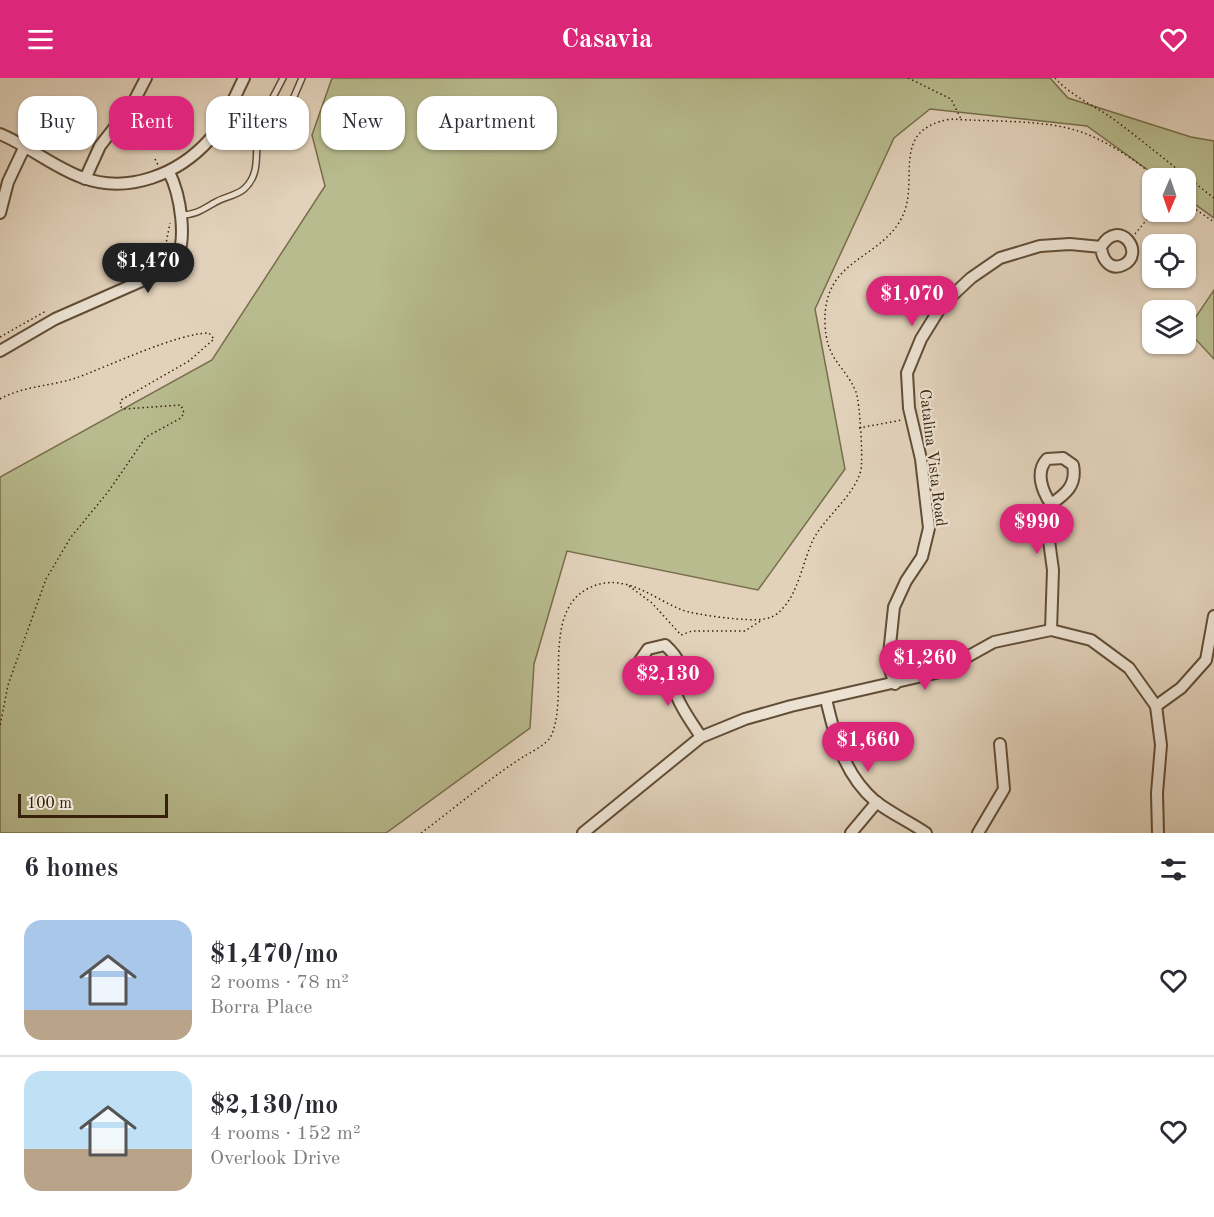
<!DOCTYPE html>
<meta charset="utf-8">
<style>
body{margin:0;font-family:"Old Standard TT",serif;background:#f2f2f3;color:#2b2b33;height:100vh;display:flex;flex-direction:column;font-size:22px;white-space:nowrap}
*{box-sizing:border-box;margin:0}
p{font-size:20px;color:#7c7c81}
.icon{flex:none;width:33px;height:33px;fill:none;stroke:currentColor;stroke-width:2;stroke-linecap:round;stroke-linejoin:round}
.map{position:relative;height:755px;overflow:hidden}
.drawer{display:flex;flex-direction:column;background:#fff;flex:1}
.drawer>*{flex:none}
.guide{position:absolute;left:18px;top:18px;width:600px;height:54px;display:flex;gap:12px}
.needle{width:39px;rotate:182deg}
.controls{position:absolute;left:1142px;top:90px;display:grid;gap:12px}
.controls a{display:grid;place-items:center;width:54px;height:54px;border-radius:12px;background:#fff;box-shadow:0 2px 4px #0004;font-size:30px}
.scale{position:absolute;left:18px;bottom:15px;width:150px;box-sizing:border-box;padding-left:6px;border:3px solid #382108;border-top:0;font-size:16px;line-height:21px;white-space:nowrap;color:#382108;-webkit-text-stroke:4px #ece2d3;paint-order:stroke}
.price{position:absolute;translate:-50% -51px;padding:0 14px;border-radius:21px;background:#db2777;color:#fff;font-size:20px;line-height:39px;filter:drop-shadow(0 2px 3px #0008)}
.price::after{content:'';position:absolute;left:50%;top:36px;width:18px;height:14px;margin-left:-9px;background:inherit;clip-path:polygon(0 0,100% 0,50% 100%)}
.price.on{background:#222;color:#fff}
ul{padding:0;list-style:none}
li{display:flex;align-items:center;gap:18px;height:150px;padding:0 24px}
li+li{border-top:2px solid #e1e1e2}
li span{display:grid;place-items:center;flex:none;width:168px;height:120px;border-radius:18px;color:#555}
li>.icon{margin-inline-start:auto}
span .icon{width:72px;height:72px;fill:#fffc;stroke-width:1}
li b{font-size:26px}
h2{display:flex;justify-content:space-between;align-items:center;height:72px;padding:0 24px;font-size:26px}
.chip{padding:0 21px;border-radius:18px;background:#fff;box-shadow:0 2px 4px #0004;font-size:21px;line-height:54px}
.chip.on{background:#db2777;color:#fff}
header{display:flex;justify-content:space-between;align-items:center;height:78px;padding:0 24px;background:#db2777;color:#fff;font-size:27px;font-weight:800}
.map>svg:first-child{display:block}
.green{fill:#b7bb8e;stroke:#786e4b;stroke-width:1.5}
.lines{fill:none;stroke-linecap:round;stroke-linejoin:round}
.lane-casing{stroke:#624d35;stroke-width:8}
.street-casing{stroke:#624d35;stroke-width:14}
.path{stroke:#382108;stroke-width:1.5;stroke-dasharray:1.5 3;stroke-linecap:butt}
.lane{stroke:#ece2d3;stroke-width:5}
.street{stroke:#ece2d3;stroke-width:10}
.labels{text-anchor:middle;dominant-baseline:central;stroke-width:4.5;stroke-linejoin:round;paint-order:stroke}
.street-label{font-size:16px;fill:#382108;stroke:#ece2d3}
</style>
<header><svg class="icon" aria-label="menu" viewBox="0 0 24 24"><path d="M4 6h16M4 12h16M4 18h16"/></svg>Casavia<svg class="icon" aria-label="heart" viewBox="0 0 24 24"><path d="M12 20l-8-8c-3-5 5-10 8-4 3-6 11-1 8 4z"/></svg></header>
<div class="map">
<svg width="1214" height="755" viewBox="0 0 1214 755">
<rect width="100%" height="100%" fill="#e2d2bb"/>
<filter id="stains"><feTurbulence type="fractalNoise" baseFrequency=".00333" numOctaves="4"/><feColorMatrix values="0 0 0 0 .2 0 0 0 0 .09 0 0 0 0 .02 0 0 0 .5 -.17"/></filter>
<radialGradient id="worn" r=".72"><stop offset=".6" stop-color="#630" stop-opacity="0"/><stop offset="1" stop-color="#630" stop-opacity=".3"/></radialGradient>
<g class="green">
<path d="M332 0H1050L1068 20 1191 59 1214 63V140L1185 119V100H1159L1087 48 930 31 894 60 815 231 845 391 758 512 567 473 534 586 530 650 386 755H0V399L212 282 325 108 312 57Z"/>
<path d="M1214 212V281L1187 252Z"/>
</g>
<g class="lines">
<g class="lane-casing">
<g id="lane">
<path d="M287 51 293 21 302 0"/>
<path d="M181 137C195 137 202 132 214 125 223 119 236 118 244 111 263 94 253 71 259 50 265 33 275 16 283 0"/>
</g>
</g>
<g class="street-casing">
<g id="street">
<path d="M0 56C29 68 52 88 81 99 128 117 179 96 210 61 225 43 234 20 244 0"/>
<path d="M85 101 100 68 132 27 146 0"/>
<path d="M0 135 8 104 25 68"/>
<path d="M0 273 55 241 162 194C166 192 172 189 174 186 189 164 180 116 169 94"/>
<path d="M1051 426C1042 413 1035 394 1047 381L1063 380 1073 387C1077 407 1066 416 1051 426L1047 448 1053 492 1051 552"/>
<path d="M895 606 888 586 894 529 906 503 922 479 929 450 921 381 909 330 907 295 921 261 942 227 971 200 1000 180 1040 168 1070 166 1101 169C1119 138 1147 176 1123 187 1110 193 1102 181 1101 169"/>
<path d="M675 613 660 610 641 600 639 584 648 571 665 567C692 592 670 591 675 613 679 628 693 646 701 659"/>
<path d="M826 621C835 660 844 696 875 723 890 735 910 744 926 755"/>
<path d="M1156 628 1181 610 1206 582 1214 538"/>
<path d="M583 755 701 659 745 641 791 628 940 594 994 564 1051 552 1091 562 1129 590 1156 628 1161 667 1157 715 1158 755"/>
<path d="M851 755 877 724"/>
<path d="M978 755 1004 711 1000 666"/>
</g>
</g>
<g class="path">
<path d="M908 0 951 21 961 41"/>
<path d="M1055 0C1070 17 1093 27 1112 40 1147 66 1180 94 1214 120"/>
<path d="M20 55 24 47"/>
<path d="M155 81 158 87"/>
<path d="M1185 124 1214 144"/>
<path d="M1135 156 1153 134"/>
<path d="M163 181 170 145"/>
<path d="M0 259 46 233"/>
<path d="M0 321C23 308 52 308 76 300 109 288 178 255 209 255L214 261 189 283 121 322 120 328 124 331 181 327 184 335 181 340 146 359 108 414 71 459 46 501 8 607 0 648"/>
<path d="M859 350 902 342"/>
<path d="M629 508 652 525 681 557 692 553H745L762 542"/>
<path d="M421 755C455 730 487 702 523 679 531 674 545 667 550 660 571 621 539 534 589 510 624 493 652 520 682 532 695 537 750 544 764 541 772 540 778 536 783 530 799 513 803 482 814 460 827 437 854 418 861 392 863 380 860 325 856 314 845 287 826 283 825 245 823 182 876 183 900 143 923 105 886 52 951 41 991 44 1044 41 1081 54 1107 63 1136 82 1156 100"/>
</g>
<use href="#lane" class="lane"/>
<use href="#street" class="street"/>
</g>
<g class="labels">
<g class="street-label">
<text transform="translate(932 380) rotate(83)">Catalina Vista Road</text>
</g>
</g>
<rect width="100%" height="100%" filter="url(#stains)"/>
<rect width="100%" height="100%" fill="url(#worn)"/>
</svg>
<div class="controls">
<a><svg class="needle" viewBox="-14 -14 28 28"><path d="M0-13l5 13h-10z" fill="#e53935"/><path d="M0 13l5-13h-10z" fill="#7c7c81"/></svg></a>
<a><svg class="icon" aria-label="locate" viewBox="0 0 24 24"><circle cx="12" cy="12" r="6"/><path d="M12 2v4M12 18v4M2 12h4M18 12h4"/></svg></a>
<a><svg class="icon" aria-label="layers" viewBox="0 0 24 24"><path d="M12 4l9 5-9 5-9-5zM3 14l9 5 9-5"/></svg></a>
</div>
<div class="scale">100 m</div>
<b class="price on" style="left:148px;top:216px">$1,470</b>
<b class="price" style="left:912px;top:249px">$1,070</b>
<b class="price" style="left:1037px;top:477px">$990</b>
<b class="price" style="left:925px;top:613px">$1,260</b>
<b class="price" style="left:668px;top:629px">$2,130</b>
<b class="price" style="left:868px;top:695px">$1,660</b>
<div class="guide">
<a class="chip">Buy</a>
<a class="chip on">Rent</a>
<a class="chip">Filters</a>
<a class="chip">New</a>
<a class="chip">Apartment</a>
</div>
</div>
<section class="drawer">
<h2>6 homes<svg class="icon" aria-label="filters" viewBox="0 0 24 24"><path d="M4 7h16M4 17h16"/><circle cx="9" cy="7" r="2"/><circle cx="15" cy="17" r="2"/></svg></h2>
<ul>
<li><span style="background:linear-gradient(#a9c7e8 75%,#b9a48a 0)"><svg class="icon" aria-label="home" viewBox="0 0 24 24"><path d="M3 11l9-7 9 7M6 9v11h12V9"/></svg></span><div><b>$1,470/mo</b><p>2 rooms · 78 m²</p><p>Borra Place</p></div><svg class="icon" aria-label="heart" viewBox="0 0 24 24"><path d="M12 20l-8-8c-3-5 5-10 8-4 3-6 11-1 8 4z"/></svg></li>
<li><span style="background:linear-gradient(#bfe0f5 65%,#b9a48a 0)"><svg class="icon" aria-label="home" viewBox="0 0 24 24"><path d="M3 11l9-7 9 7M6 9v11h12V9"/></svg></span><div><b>$2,130/mo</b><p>4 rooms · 152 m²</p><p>Overlook Drive</p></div><svg class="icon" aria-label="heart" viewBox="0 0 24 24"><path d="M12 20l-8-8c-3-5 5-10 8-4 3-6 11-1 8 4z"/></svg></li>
</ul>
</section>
